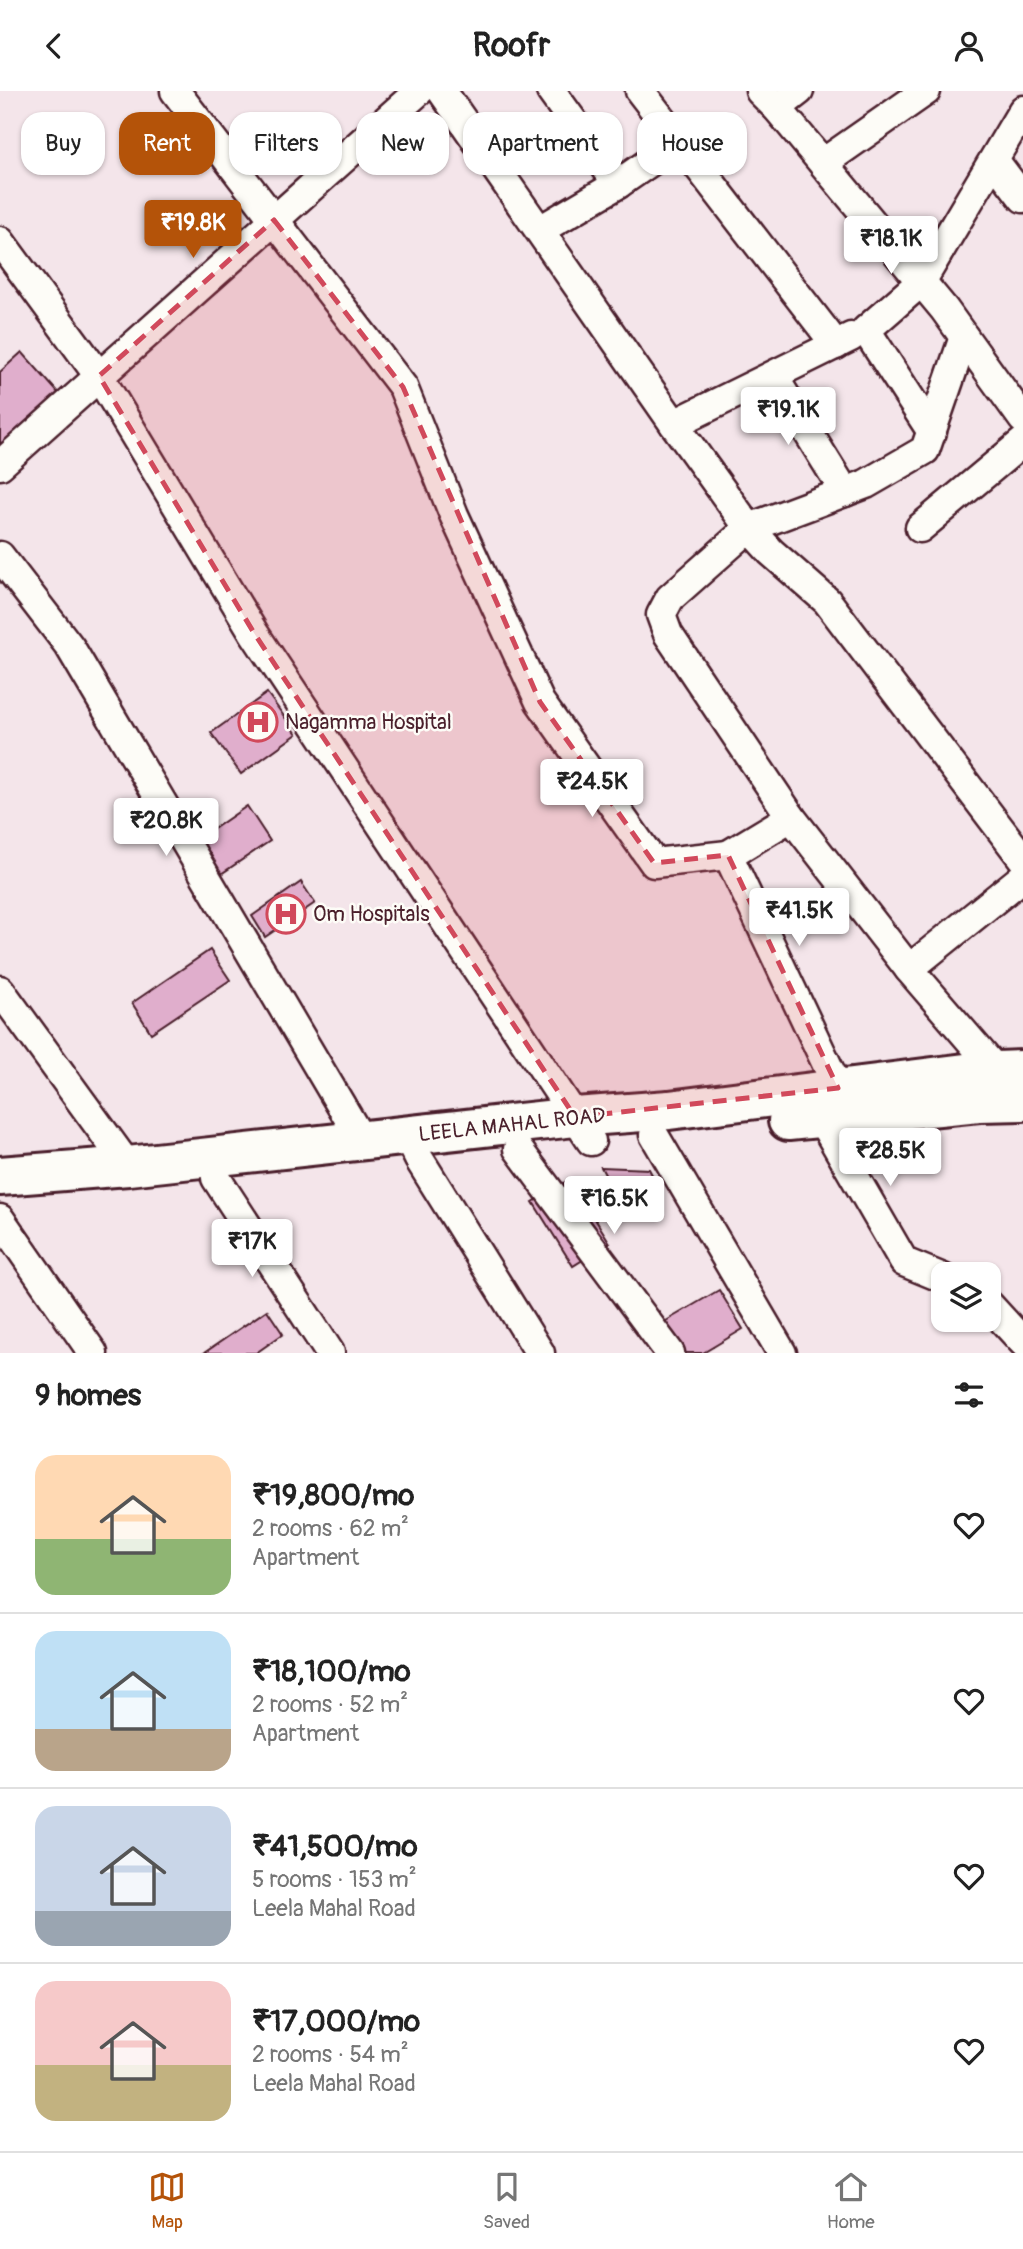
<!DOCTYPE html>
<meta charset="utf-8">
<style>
body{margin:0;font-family:Pangolin,sans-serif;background:#f2f2f2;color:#222;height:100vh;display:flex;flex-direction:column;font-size:26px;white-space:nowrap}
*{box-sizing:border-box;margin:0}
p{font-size:23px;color:#767676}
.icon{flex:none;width:38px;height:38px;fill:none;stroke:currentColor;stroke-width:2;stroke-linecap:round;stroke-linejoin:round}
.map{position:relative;height:1262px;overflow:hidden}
.details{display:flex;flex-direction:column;background:#fff;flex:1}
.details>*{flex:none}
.guide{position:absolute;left:21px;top:21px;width:982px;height:63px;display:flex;gap:14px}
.controls{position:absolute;left:931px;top:1171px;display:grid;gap:14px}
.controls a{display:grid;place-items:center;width:70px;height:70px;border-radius:14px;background:#fff;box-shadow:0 2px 5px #0004;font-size:35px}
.price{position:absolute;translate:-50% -60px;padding:0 16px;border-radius:7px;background:#fff;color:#222;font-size:23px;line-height:46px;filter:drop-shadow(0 2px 4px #0008)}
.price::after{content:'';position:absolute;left:50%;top:42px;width:21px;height:16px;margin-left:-10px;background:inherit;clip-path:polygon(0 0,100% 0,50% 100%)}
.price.on{background:#b45309;color:#fff}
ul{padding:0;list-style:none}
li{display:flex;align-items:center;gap:21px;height:175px;padding:0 35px}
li+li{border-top:2px solid #e0e0e0}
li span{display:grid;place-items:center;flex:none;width:196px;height:140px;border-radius:21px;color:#555}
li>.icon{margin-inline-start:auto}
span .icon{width:84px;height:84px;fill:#fffc;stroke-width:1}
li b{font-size:30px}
h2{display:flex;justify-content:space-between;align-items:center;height:84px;padding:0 35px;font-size:30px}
.pill{padding:0 24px;border-radius:21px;background:#fff;box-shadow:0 2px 5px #0004;font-size:24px;line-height:63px}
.pill.on{background:#b45309;color:#fff}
header{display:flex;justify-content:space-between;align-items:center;height:91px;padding:0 35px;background:#fff;font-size:32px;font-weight:700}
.tabs{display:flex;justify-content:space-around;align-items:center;height:98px;border-top:2px solid #e0e0e0;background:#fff;font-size:19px;color:#767676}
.tabs a{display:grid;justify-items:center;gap:4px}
.tabs .on{color:#b45309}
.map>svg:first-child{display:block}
.building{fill:#e0aecc;stroke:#4a1f2b;stroke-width:2}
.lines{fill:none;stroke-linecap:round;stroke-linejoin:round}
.street-casing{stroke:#4a1f2b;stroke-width:33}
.secondary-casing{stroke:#4a1f2b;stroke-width:44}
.street{stroke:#fdfcf7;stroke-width:28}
.secondary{stroke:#fdfcf7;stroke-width:38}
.marked{fill:#d1495b;fill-opacity:0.2;stroke:#d1495b;stroke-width:5;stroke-dasharray:14 9;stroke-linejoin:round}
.labels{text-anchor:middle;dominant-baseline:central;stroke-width:5;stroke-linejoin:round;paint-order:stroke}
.poi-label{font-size:21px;fill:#4a1f2b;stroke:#fdfcf7;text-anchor:start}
.street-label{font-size:21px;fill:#4a1f2b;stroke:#fdfcf7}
</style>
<header><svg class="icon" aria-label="back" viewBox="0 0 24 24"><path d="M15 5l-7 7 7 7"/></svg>Roofr<svg class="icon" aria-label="person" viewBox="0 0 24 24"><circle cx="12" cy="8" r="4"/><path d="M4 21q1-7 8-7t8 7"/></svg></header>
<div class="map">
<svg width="1023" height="1262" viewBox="0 0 1023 1262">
<rect width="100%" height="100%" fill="#f4e5ea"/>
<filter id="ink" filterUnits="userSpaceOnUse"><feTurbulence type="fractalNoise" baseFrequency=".0143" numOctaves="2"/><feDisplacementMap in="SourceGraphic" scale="14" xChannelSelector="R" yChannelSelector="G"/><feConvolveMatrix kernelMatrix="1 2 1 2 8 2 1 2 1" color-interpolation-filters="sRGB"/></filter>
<g filter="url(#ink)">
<g class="building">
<path d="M22 261 61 305 0 359V281Z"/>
<path d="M267 602 297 643 241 683 211 642Z"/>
<path d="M247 715 270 750 212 789 189 755Z"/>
<path d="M301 791 315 812 265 846 252 825Z"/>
<path d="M210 859 230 889 151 942 132 912Z"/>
<path d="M601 1076 649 1078 659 1097 622 1116Z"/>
<path d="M570 1088 610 1152 573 1175 533 1111Z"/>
<path d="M719 1199 743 1238 703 1262H653L642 1244Z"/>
<path d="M267 1219 283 1243 256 1262H204Z"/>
</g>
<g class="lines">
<g class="street-casing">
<g id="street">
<path d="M175 0 403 296 454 424 540 611 654 772 728 764"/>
<path d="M442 0 674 333 749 437 771 461 827 510 1023 768"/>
<path d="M551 0 618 93"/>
<path d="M640 0 836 254"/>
<path d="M760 0 777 17 944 218 1023 328"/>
<path d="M777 17 799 0"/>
<path d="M994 69 1023 107"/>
<path d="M823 72 926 0"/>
<path d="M540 139 618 93 679 51"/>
<path d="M0 150 99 285 254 542 591 1050"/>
<path d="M964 246 925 359 866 393 749 437 670 507 661 524 668 543 791 726 909 878 1023 786"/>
<path d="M773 285 845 401"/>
<path d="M674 333 851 246"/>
<path d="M932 341 866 239 921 191 1023 19"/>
<path d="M0 374 419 0"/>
<path d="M920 437 1023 351"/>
<path d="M0 465 70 556 362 1050"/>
<path d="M791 726 728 764 838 997"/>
<path d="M909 878 996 979"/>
<path d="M0 899 128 1075"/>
<path d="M820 1026 904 1171 943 1187"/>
<path d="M407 1044 419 1068 540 1262"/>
<path d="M654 1044 782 1262"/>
<path d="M518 1058 670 1262"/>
<path d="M216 1087 330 1262"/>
<path d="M0 1128 93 1262"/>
<path d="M989 1214 1023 1251"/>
</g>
</g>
<g class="secondary-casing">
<g id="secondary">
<path d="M788 1030 979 1011 1023 1010"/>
<path d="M0 1085 128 1075 575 1026 669 1019 973 981 1023 979"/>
</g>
</g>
<use href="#street" class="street"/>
<use href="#secondary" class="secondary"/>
</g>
</g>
<path class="marked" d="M274 129 403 296 540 611 654 772 728 764 838 997 575 1026 254 542 99 285Z"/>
<defs>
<g id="hospital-ring" transform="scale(2.0125)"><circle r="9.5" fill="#fdfcf7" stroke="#d1495b" stroke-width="1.5"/><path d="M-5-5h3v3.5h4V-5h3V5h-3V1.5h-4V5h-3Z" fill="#d1495b"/></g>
</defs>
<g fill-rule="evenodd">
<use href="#hospital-ring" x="258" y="631"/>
<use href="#hospital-ring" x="286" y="823"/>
</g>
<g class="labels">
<g class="poi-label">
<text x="285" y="631">Nagamma Hospital</text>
<text x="313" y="823">Om Hospitals</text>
</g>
<g class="street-label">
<text transform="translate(512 1034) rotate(-6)">LEELA MAHAL ROAD</text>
</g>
</g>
</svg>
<div class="controls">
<a><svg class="icon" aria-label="layers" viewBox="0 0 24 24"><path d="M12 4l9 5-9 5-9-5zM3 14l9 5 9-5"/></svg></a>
</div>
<b class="price on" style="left:193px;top:169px">₹19.8K</b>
<b class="price" style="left:891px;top:185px">₹18.1K</b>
<b class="price" style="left:788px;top:356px">₹19.1K</b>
<b class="price" style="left:592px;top:728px">₹24.5K</b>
<b class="price" style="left:166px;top:767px">₹20.8K</b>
<b class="price" style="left:799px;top:857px">₹41.5K</b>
<b class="price" style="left:890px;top:1097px">₹28.5K</b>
<b class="price" style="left:614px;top:1145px">₹16.5K</b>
<b class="price" style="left:252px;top:1188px">₹17K</b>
<div class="guide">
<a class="pill">Buy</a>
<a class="pill on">Rent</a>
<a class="pill">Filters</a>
<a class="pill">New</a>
<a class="pill">Apartment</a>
<a class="pill">House</a>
</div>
</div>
<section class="details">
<h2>9 homes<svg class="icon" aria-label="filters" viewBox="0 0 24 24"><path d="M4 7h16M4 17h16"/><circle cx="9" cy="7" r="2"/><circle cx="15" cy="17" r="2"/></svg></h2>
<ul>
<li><span style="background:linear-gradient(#ffd9b3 60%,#8fb573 0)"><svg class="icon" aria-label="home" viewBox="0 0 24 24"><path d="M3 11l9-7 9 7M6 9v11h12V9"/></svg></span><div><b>₹19,800/mo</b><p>2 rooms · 62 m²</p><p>Apartment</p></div><svg class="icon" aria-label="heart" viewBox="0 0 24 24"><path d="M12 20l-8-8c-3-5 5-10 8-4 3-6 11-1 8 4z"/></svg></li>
<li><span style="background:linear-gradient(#bfe0f5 70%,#b9a48a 0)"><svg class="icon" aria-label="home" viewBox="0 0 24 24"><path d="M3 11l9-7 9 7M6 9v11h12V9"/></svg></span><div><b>₹18,100/mo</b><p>2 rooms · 52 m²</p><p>Apartment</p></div><svg class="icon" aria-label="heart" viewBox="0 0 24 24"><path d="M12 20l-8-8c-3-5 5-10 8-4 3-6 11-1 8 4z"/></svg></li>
<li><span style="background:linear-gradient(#c9d6e8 75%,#9aa5b1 0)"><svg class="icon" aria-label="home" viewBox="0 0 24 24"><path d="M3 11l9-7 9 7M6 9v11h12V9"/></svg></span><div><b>₹41,500/mo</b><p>5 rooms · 153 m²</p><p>Leela Mahal Road</p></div><svg class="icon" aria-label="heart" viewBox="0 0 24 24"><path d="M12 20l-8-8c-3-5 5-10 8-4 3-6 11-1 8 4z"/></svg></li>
<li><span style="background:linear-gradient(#f6c9c9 60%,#c2b280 0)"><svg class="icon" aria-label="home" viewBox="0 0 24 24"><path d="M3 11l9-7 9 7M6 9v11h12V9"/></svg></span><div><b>₹17,000/mo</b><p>2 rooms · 54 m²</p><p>Leela Mahal Road</p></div><svg class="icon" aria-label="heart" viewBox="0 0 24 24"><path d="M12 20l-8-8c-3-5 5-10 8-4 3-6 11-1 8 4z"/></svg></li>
</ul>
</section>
<nav class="tabs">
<a class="on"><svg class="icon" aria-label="map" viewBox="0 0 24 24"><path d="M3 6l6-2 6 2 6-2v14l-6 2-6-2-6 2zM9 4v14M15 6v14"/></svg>Map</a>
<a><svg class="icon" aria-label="saved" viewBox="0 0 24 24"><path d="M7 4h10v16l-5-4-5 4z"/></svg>Saved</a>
<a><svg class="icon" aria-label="home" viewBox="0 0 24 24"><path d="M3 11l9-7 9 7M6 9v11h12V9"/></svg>Home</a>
</nav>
